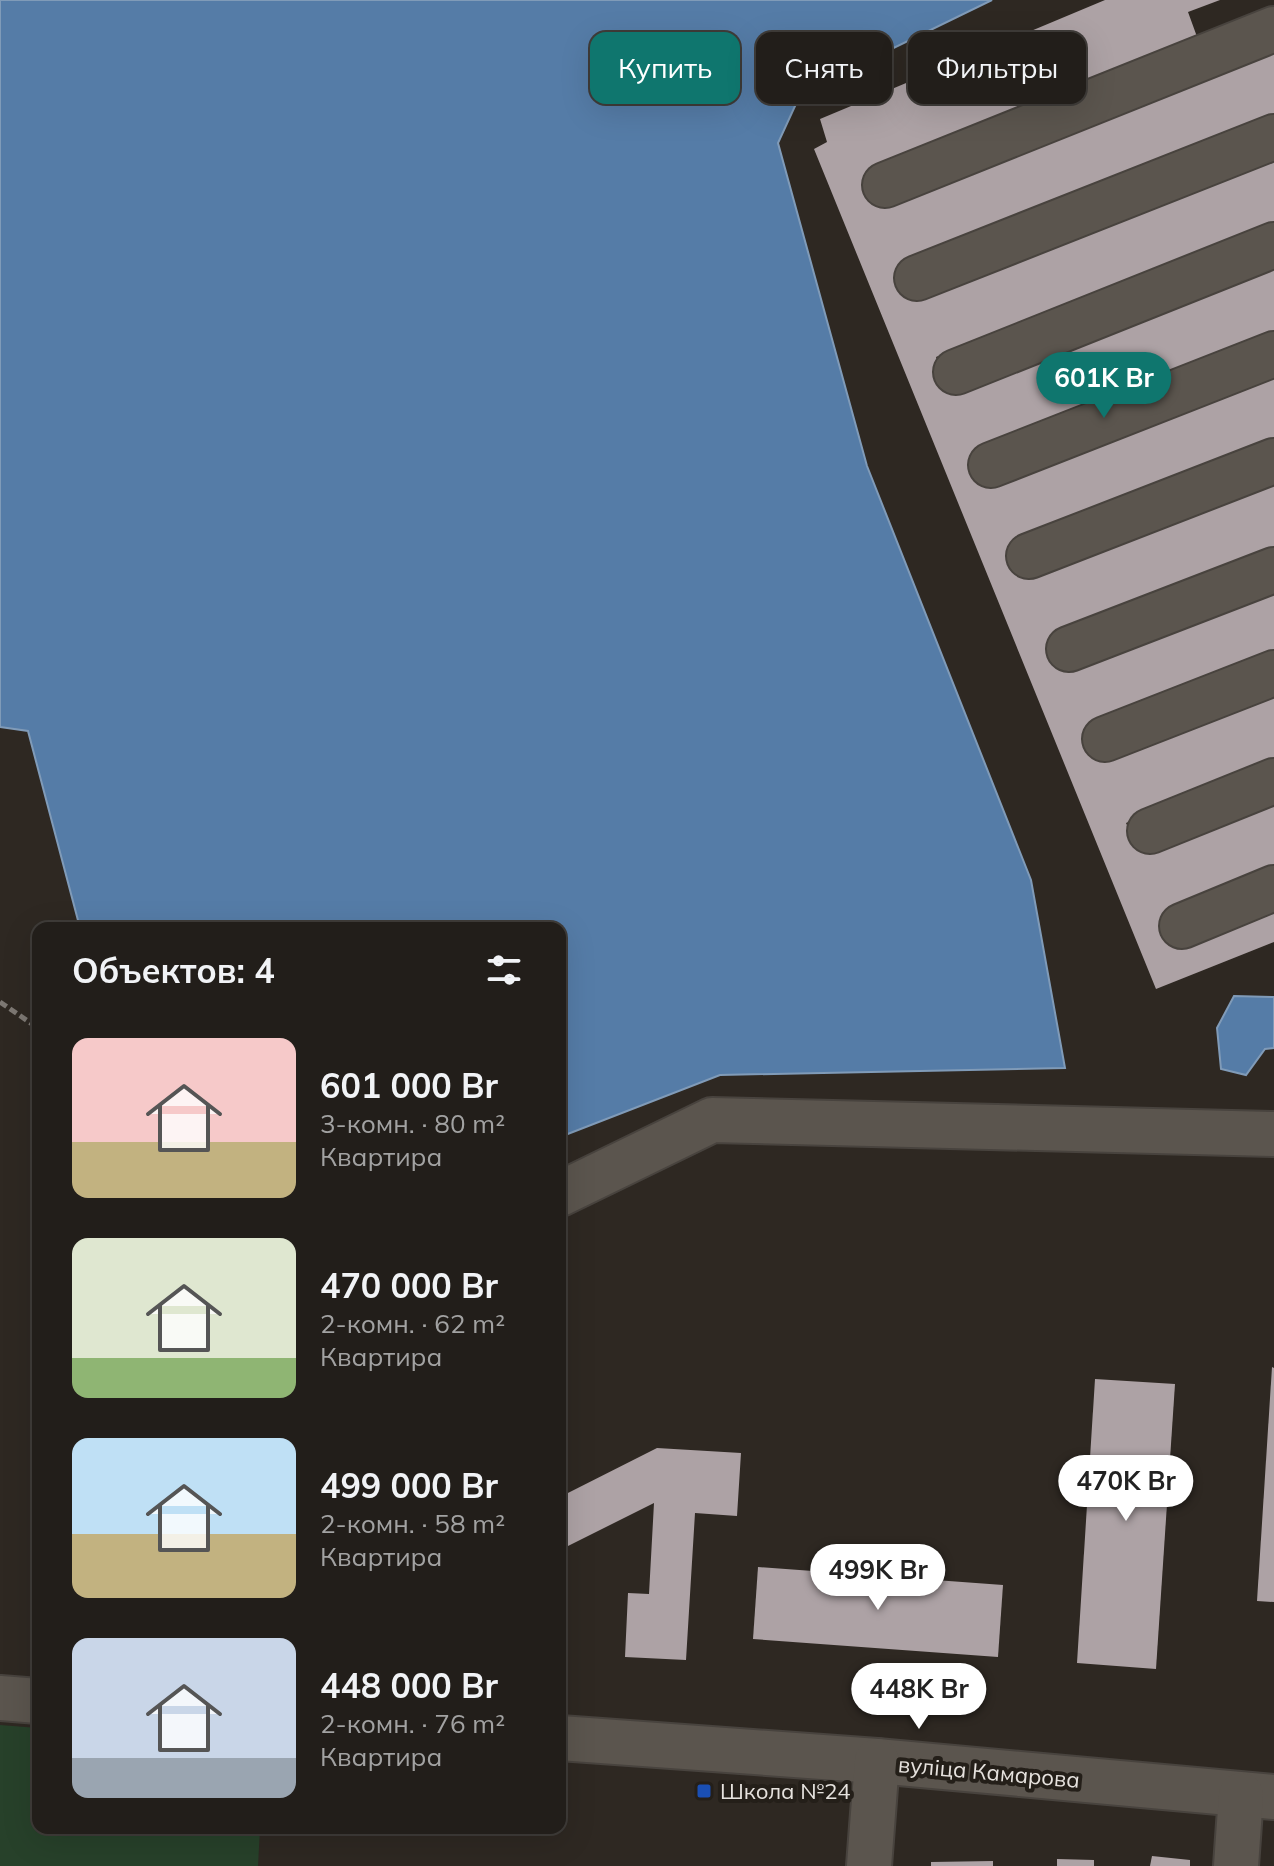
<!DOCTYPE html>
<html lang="ru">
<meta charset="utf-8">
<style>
body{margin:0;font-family:Mulish,sans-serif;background:#2a2723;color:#f1f3f6;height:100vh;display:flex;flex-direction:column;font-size:30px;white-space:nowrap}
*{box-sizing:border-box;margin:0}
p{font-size:26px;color:#a2a2a2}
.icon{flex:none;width:44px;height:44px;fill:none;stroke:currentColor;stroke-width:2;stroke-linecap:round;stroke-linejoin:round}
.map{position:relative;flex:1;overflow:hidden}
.side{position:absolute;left:32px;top:922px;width:534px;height:912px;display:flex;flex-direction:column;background:#221e1a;border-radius:16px;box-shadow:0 8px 32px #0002,0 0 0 2px #3f3c39}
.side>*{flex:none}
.top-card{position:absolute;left:590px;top:32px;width:564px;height:72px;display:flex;gap:16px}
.price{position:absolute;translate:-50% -68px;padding:0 18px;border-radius:28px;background:#fff;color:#222;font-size:26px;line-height:52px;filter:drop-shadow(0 2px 4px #0008)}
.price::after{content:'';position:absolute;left:50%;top:48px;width:24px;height:18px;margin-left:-12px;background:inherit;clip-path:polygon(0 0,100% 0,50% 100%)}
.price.selected{background:#0f766e;color:#fff}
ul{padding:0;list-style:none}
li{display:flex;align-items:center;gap:24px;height:200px;padding:0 40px}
li span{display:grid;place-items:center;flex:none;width:224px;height:160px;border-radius:16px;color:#555}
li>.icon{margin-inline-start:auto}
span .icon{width:96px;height:96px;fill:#fffc;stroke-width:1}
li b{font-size:34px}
h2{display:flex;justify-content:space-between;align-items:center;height:96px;padding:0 40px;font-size:34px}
.pill{padding:0 28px;border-radius:16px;background:#221e1a;box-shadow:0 8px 32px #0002,0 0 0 2px #3f3c39;font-size:28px;line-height:72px}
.pill.selected{background:#0f766e;color:#fff}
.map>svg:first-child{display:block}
.green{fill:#27412a}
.water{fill:#557ca7;stroke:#809bb8;stroke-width:2}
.building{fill:#ada2a5}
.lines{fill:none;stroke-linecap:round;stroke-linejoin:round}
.minor-casing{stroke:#48433e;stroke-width:48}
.path{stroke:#7d7873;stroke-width:5;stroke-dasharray:8 4;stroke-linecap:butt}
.minor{stroke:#5b554e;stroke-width:44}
.transit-dot{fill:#1a4fb4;stroke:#241f19;stroke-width:3}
.labels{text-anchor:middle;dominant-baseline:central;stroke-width:8;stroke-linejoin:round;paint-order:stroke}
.street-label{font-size:22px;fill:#e6e2de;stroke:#241f19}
.poi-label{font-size:22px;fill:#e6e2de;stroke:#241f19;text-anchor:start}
</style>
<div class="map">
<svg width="1274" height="1866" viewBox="0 0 1274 1866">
<rect width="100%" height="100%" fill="#2e2822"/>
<path class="green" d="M0 1725 38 1728V1828H260L258 1866H0Z"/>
<g class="water">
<path d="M0 0H992L801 93 778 143 867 466 1031 880 1065 1068 720 1075 560 1137V928H80L28 731 0 727Z"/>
<path d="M1234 996 1274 997V1048L1265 1049 1246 1075 1221 1069 1217 1028Z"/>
</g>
<g class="building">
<path d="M1105 0H1220L1188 12 1200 45 1274 39V115L900 264 913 294 1274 149V222L936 357 949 390 1274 258V548L1050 636 1060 665 1274 579V762L1126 823 1139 851 1274 795V942L1156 989 814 149 827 142 820 119Z"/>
<path d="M1272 1367 1274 1368V1602L1257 1601Z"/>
<path d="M1095 1379 1175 1384 1156 1669 1077 1663Z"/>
<path d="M657 1448 741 1453 737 1516 695 1513 686 1660 625 1657 628 1593 649 1594 654 1503 560 1550V1497Z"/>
<path d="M758 1567 1003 1585 998 1657 753 1639Z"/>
<path d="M1152 1856 1190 1860V1866H1150Z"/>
<path d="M1057 1859 1094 1860V1866H1057Z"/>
<path d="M993 1861V1866H931V1862Z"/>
</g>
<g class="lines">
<g class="minor-casing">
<g id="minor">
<path d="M885 185 1274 29"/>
<path d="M917 278 1274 137"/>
<path d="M956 372 1274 245"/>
<path d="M991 465 1274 354"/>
<path d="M1029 556 1274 461"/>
<path d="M1069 649 1274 570"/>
<path d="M1105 739 1274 673"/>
<path d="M1150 831 1274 781"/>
<path d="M1182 926 1274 888"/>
<path d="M560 1194 712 1120 1274 1134"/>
<path d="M0 1698 38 1701"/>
<path d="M560 1738 877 1761 1274 1797"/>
<path d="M869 1866 877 1761"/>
<path d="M1236 1866 1241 1795"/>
</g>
</g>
<path class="path" d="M0 1002 38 1028"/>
<use href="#minor" class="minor"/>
</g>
<rect class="transit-dot" x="696" y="1783" width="16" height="16" rx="4"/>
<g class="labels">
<g class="street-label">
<text transform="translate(989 1772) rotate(5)">вуліца Камарова</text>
</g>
<g class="poi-label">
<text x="720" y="1791">Школа №24</text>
</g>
</g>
</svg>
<b class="price selected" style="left:1104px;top:420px">601K Br</b>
<b class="price" style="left:1126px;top:1523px">470K Br</b>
<b class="price" style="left:878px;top:1612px">499K Br</b>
<b class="price" style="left:919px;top:1731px">448K Br</b>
<div class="top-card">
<a class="pill selected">Купить</a>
<a class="pill">Снять</a>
<a class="pill">Фильтры</a>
</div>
<section class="side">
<h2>Объектов: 4<svg class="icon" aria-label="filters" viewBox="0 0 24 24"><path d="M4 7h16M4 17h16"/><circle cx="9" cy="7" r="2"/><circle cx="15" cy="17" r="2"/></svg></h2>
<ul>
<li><span style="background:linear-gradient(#f6c9c9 65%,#c2b280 0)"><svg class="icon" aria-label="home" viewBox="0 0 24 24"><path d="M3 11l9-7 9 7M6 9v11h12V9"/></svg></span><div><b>601 000 Br</b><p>3-комн. · 80 m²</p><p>Квартира</p></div></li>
<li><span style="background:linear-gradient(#dfe7d0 75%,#8fb573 0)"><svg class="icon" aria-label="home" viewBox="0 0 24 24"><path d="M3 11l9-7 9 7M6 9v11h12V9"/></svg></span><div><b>470 000 Br</b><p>2-комн. · 62 m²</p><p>Квартира</p></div></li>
<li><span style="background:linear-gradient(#bfe0f5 60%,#c2b280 0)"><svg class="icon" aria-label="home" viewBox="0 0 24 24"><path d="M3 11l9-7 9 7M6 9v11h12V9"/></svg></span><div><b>499 000 Br</b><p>2-комн. · 58 m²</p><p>Квартира</p></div></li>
<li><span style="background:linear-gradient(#c9d6e8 75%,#9aa5b1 0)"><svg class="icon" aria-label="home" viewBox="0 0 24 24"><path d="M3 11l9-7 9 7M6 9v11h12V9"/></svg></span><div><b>448 000 Br</b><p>2-комн. · 76 m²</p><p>Квартира</p></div></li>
</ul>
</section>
</div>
